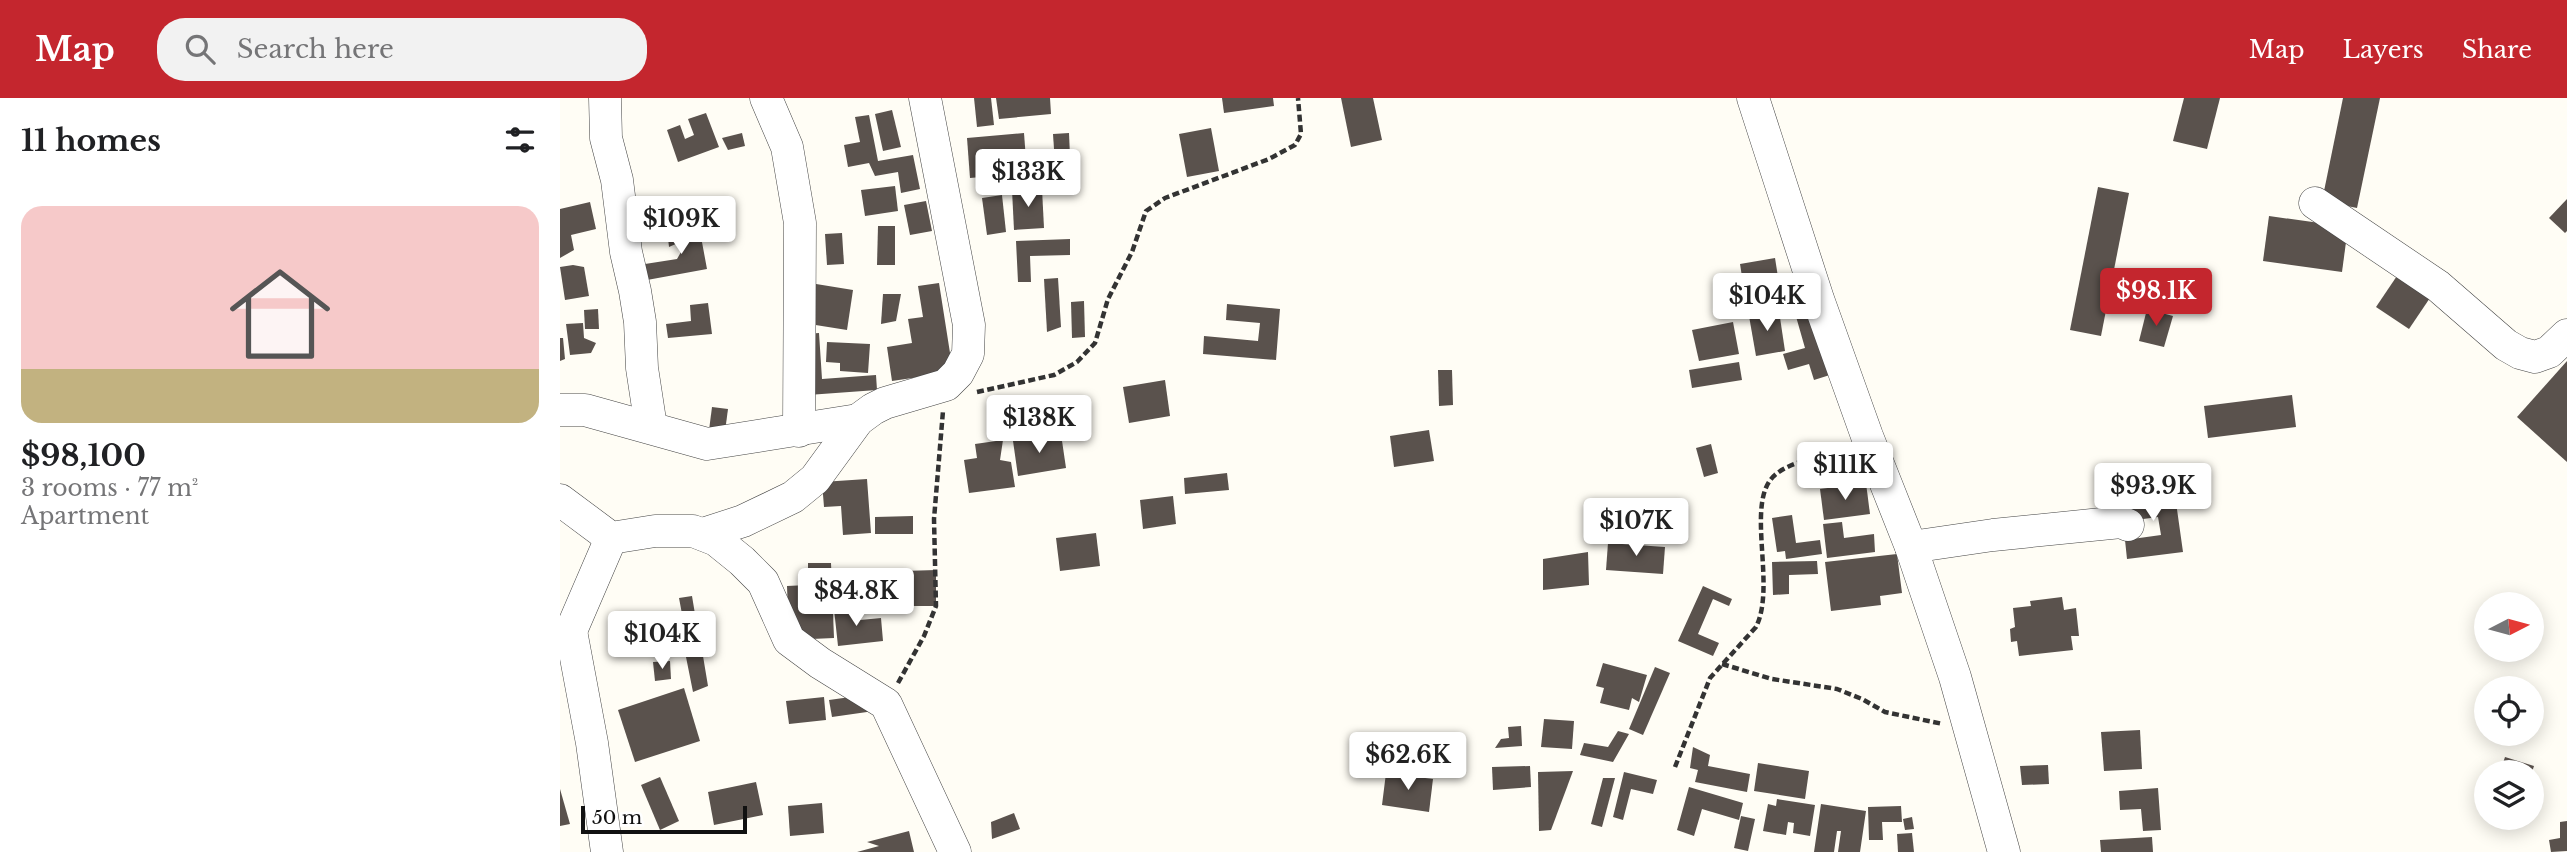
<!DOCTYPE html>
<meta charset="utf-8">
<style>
body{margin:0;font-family:"Libre Baskerville",serif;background:#f2f2f2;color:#202124;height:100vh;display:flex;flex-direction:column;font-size:26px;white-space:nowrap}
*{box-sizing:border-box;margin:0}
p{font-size:23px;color:#757577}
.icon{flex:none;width:38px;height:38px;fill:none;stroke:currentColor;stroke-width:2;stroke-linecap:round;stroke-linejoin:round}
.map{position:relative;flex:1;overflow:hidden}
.drawer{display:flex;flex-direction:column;background:#fff;width:560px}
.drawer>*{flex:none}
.needle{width:46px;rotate:84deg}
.controls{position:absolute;left:1914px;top:494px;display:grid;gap:14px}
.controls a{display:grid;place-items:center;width:70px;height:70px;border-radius:50%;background:#fff;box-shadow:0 4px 18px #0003;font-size:35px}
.scale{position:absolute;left:21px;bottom:18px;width:166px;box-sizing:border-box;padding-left:7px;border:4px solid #111;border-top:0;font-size:19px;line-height:24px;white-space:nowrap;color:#111;-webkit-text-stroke:5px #fff;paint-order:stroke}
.price{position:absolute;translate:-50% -60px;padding:0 16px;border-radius:7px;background:#fff;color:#222;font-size:23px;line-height:46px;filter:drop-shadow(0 2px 4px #0008)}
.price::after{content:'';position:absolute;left:50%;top:42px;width:21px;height:16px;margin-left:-10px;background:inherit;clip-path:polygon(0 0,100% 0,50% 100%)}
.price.current{background:#c4262e;color:#fff}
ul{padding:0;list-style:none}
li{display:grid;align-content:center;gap:14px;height:371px;padding:0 21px}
li span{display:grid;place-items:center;height:217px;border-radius:21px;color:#555}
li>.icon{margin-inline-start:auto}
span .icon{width:126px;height:126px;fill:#fffc;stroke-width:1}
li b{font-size:30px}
h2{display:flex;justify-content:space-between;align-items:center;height:84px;padding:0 21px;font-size:30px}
header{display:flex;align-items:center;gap:42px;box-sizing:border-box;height:98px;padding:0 35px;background:#c4262e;color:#fff}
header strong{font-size:33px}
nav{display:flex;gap:38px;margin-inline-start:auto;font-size:24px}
.search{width:490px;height:63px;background:#f2f2f2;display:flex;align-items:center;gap:18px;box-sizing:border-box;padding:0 24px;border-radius:28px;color:#757577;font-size:26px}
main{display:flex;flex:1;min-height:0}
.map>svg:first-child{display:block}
.building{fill:#5a524d}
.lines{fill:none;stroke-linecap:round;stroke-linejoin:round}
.minor-casing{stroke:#444;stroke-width:33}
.path{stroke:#333;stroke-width:4.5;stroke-dasharray:7 3.5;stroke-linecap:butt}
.minor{stroke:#fff;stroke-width:32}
</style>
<header>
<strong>Map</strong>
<div class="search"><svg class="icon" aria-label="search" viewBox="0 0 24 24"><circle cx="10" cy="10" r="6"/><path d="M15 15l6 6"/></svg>Search here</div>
<nav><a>Map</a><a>Layers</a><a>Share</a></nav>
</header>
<main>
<section class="drawer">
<h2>11 homes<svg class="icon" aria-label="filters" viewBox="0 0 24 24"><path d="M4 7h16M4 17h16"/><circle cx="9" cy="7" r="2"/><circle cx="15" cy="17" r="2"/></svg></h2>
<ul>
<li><span style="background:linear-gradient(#f6c9c9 75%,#c2b280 0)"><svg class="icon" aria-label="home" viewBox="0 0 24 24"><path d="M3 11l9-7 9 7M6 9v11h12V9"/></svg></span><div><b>$98,100</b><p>3 rooms · 77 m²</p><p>Apartment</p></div></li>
</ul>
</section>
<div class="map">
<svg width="2007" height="754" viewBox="0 0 2007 754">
<rect width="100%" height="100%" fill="#fffdf5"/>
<g class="building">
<path d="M414 0H431L434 27 417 29Z"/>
<path d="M436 0H490L491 16 439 21Z"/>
<path d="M662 0H713L714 8 664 15Z"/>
<path d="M781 0H813L822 42 791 49Z"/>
<path d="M1624 0H1660L1647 51 1613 43Z"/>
<path d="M1783 0H1820L1797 110 1762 103Z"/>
<path d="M332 12 341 49 323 53 315 16Z"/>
<path d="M146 15 159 49 118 64 107 32 120 27 125 41 134 37 128 21Z"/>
<path d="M309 17 318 63 353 57 360 91 341 95 338 74 315 78 309 65 288 69 284 47 300 44 295 19Z"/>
<path d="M651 30 659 73 627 79 619 36Z"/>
<path d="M182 35 185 48 168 52 162 40Z"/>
<path d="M464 35 467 75 410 80 407 40Z"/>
<path d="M509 35 511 81H496L493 36Z"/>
<path d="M335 88 338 113 305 118 301 92Z"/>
<path d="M1538 89 1569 95 1541 238 1510 232Z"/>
<path d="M482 91 484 130 454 132 452 92Z"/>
<path d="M442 97 446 134 427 137 422 100Z"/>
<path d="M129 100 132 120 109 124 106 110 120 108 119 102Z"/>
<path d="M2007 101V133L2005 135 1989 120Z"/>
<path d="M366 103 372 133 350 137 344 107Z"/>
<path d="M30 104 36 131 11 137 14 152 0 160V111Z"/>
<path d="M1709 118 1788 129 1782 174 1703 163Z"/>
<path d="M139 128 147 171 87 182 85 166 117 161 121 154 120 144 109 149 108 140 113 133Z"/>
<path d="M318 128H335V167H317Z"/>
<path d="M282 135 284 166 267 167 265 136Z"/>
<path d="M510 141V157L470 158 471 184H458L456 143Z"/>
<path d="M1215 160 1220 192 1185 198 1180 166Z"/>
<path d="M1845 166 1878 188 1849 231 1816 209Z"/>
<path d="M13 167 24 169 29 198 5 202 0 169Z"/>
<path d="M498 180 501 229 487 234 484 181Z"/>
<path d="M250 185 293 192 287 232 243 225Z"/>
<path d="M379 185 393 274 332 283 327 249 352 245 348 221 363 219 358 188Z"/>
<path d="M323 196H341L336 223 321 226Z"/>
<path d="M524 203 525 239 512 240 511 204Z"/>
<path d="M148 205 152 236 108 240 106 226 131 223 130 207Z"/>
<path d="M667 206 720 211 716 262 643 256 644 238 698 243 700 225 666 222Z"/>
<path d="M1254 210 1273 276 1254 282 1249 266 1228 272 1223 256 1245 250 1235 215Z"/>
<path d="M38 211 39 231H25L24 212Z"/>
<path d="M1587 211 1613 218 1604 249 1579 243Z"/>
<path d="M1219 213 1225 253 1196 258 1189 218Z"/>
<path d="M1173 224 1179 256 1139 263 1132 232Z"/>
<path d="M23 225 24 240 36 245 31 255 10 257 6 226Z"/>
<path d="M259 235 262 281 316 277 317 292 248 297 244 236Z"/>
<path d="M0 240H3L5 261 0 263Z"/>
<path d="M267 244 310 246 308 275 280 273V265L266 264Z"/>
<path d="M2007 263V364L1957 319Z"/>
<path d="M1179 264 1182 282 1132 290 1129 272Z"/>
<path d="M878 272H892L893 307 879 308Z"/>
<path d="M605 282 610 318 569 325 563 289Z"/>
<path d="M1732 297 1736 329 1648 340 1644 308Z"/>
<path d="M152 309 168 311 164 341 148 340Z"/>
<path d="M869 332 874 363 834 369 830 338Z"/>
<path d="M501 336 506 370 458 378 453 343Z"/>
<path d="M443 342 440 362 451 364 455 389 409 395 404 362 417 360 415 346Z"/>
<path d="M1151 346 1158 375 1144 379 1136 350Z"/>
<path d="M667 375 669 392 625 396 624 380Z"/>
<path d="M307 381 311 435 283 437 281 408 264 409 262 384Z"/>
<path d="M1306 385 1310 416 1264 422 1260 391Z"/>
<path d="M1614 390 1623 454 1567 461 1565 442 1601 437 1598 419 1561 424 1558 398Z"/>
<path d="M613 398 616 426 583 431 580 402Z"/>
<path d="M1232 417 1236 445 1260 442 1262 456 1226 461 1225 453 1217 454 1212 420Z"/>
<path d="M353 418V436H315V419Z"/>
<path d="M1282 424 1284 440 1314 436 1315 454 1267 460 1263 426Z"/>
<path d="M536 435 540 468 500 473 496 440Z"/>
<path d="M1048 445 1105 449 1103 476 1046 472Z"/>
<path d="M1028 454 1029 487 983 492V461Z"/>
<path d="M1337 456 1342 495 1320 498 1321 507 1271 513 1265 464Z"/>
<path d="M1257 463 1258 476 1229 477V496L1213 497 1212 464Z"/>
<path d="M248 465H271L274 540 229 542 227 488 248 487Z"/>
<path d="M376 472V508H329V484H341L343 473Z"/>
<path d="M1143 488 1172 501 1169 508 1153 501 1138 536 1159 545 1153 558 1118 543Z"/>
<path d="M132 498 138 534 89 543 85 523 122 516 119 500Z"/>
<path d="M1502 499 1504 512 1516 510 1519 538H1511L1513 552 1459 558 1457 543 1451 544 1450 531 1455 529 1453 510 1471 508 1470 503Z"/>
<path d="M292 509 300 522 321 520 323 543 278 548 274 511Z"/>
<path d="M152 538 155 552 143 558 148 588 133 594 123 544Z"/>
<path d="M110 563 111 581 95 583 93 564Z"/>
<path d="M1043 565 1087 577 1079 604 1072 600 1069 612 1040 605 1044 590 1036 588Z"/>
<path d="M1095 569 1110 575 1083 637 1069 631Z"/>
<path d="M124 590 140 643 75 664 58 612Z"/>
<path d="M312 596 314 613 272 619 269 602Z"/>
<path d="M264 599 266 622 229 626 226 603Z"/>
<path d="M984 621 1014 623 1012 651 981 649Z"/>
<path d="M961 628 962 648 935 650 941 641 949 640 948 629Z"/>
<path d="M1580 632 1582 671 1544 673 1541 634Z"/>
<path d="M1058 633 1069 636 1053 664 1020 657 1024 645 1048 649Z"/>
<path d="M1133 649 1150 657 1148 668 1190 676 1187 694 1135 684 1138 672 1130 670Z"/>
<path d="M1945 659 1974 668 1972 674H1940Z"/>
<path d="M1198 665 1249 673 1245 701 1194 693Z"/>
<path d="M1488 667 1489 686 1462 687 1460 668Z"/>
<path d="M970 668 971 689 933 692 932 669Z"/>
<path d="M1013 673 991 732 979 733 978 674Z"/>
<path d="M1064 674 1097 682 1093 696 1071 691 1063 722 1053 719Z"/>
<path d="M826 675 873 681 869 714 822 707Z"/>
<path d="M100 679 119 723 100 732 81 687Z"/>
<path d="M1043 680H1055L1042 729 1031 726Z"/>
<path d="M196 684 203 717 154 727 148 694Z"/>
<path d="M1129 689 1183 705 1179 722 1142 711 1134 738 1117 732Z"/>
<path d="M1598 690 1601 732 1583 733 1581 711 1560 712 1559 693Z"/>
<path d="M0 691 10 726 0 728Z"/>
<path d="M1217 701 1255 707 1250 738 1233 735 1234 725 1228 724 1226 737 1203 733 1208 706 1216 708Z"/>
<path d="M262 705 264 735 230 738 228 708Z"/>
<path d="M1261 706 1306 713 1300 754H1278L1281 733H1277L1274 754H1254Z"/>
<path d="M1341 708 1342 724H1322L1323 742H1309L1308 709Z"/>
<path d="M454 715 460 731 432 741 431 724Z"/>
<path d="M1181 718 1195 721 1188 753 1174 750Z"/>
<path d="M1352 719 1354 731 1345 732 1343 721Z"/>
<path d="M2007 723V753L1991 754 1989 742 2000 740V724Z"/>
<path d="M349 733 354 754H297L319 748 307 744Z"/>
<path d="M1352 735 1354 754H1338L1337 736Z"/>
<path d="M1592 739 1593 754H1541L1540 742Z"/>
</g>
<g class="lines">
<g class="minor-casing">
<g id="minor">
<path d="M45 0 46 40 57 82 66 154 75 193 80 224 82 270 91 329"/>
<path d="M206 0 227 49 240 125 239 333"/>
<path d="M1193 0 1258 201 1307 338 1351 449 1395 579 1444 754"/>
<path d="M1755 105 1878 188 1946 247 1960 255 1975 259 1989 254 2007 237"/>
<path d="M0 312H25L147 346 298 322"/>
<path d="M0 402 51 440 95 433H133L156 442 182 463 203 484 229 542 260 565 326 606 395 754"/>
<path d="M143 436 183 423 233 399 255 381 298 322 313 311 325 305 386 287 398 275 408 256 409 227 365 0"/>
<path d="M1351 449 1433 437 1561 424 1568 427"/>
<path d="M11 533 32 645 47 754"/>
<path d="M0 538 11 533 51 440"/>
</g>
</g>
<g class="path">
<path d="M417 294 494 277 517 264 535 245 548 201 572 154 586 113 605 100 709 61 735 47 741 36 738 0"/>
<path d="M1162 566 1212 581 1277 591 1302 601 1325 614 1383 626"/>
<path d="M338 585 364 538 376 508 374 421 383 313"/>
<path d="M1115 669 1150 580 1196 529C1217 487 1184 403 1215 377 1232 362 1264 359 1286 352"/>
</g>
<use href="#minor" class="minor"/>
</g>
</svg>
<div class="controls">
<a><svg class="needle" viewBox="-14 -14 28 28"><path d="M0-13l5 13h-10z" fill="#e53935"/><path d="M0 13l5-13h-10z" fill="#757577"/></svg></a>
<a><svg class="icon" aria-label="locate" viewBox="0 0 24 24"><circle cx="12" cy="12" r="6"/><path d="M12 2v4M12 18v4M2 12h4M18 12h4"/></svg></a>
<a><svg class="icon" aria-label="layers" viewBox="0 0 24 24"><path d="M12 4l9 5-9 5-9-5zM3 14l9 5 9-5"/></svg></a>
</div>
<div class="scale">50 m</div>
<b class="price" style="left:468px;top:111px">$133K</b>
<b class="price" style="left:121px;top:158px">$109K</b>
<b class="price current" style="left:1596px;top:230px">$98.1K</b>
<b class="price" style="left:1207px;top:235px">$104K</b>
<b class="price" style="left:479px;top:357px">$138K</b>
<b class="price" style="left:1285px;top:404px">$111K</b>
<b class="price" style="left:1593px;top:425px">$93.9K</b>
<b class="price" style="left:1076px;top:460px">$107K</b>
<b class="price" style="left:296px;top:530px">$84.8K</b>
<b class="price" style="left:102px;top:573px">$104K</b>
<b class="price" style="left:848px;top:694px">$62.6K</b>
</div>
</main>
